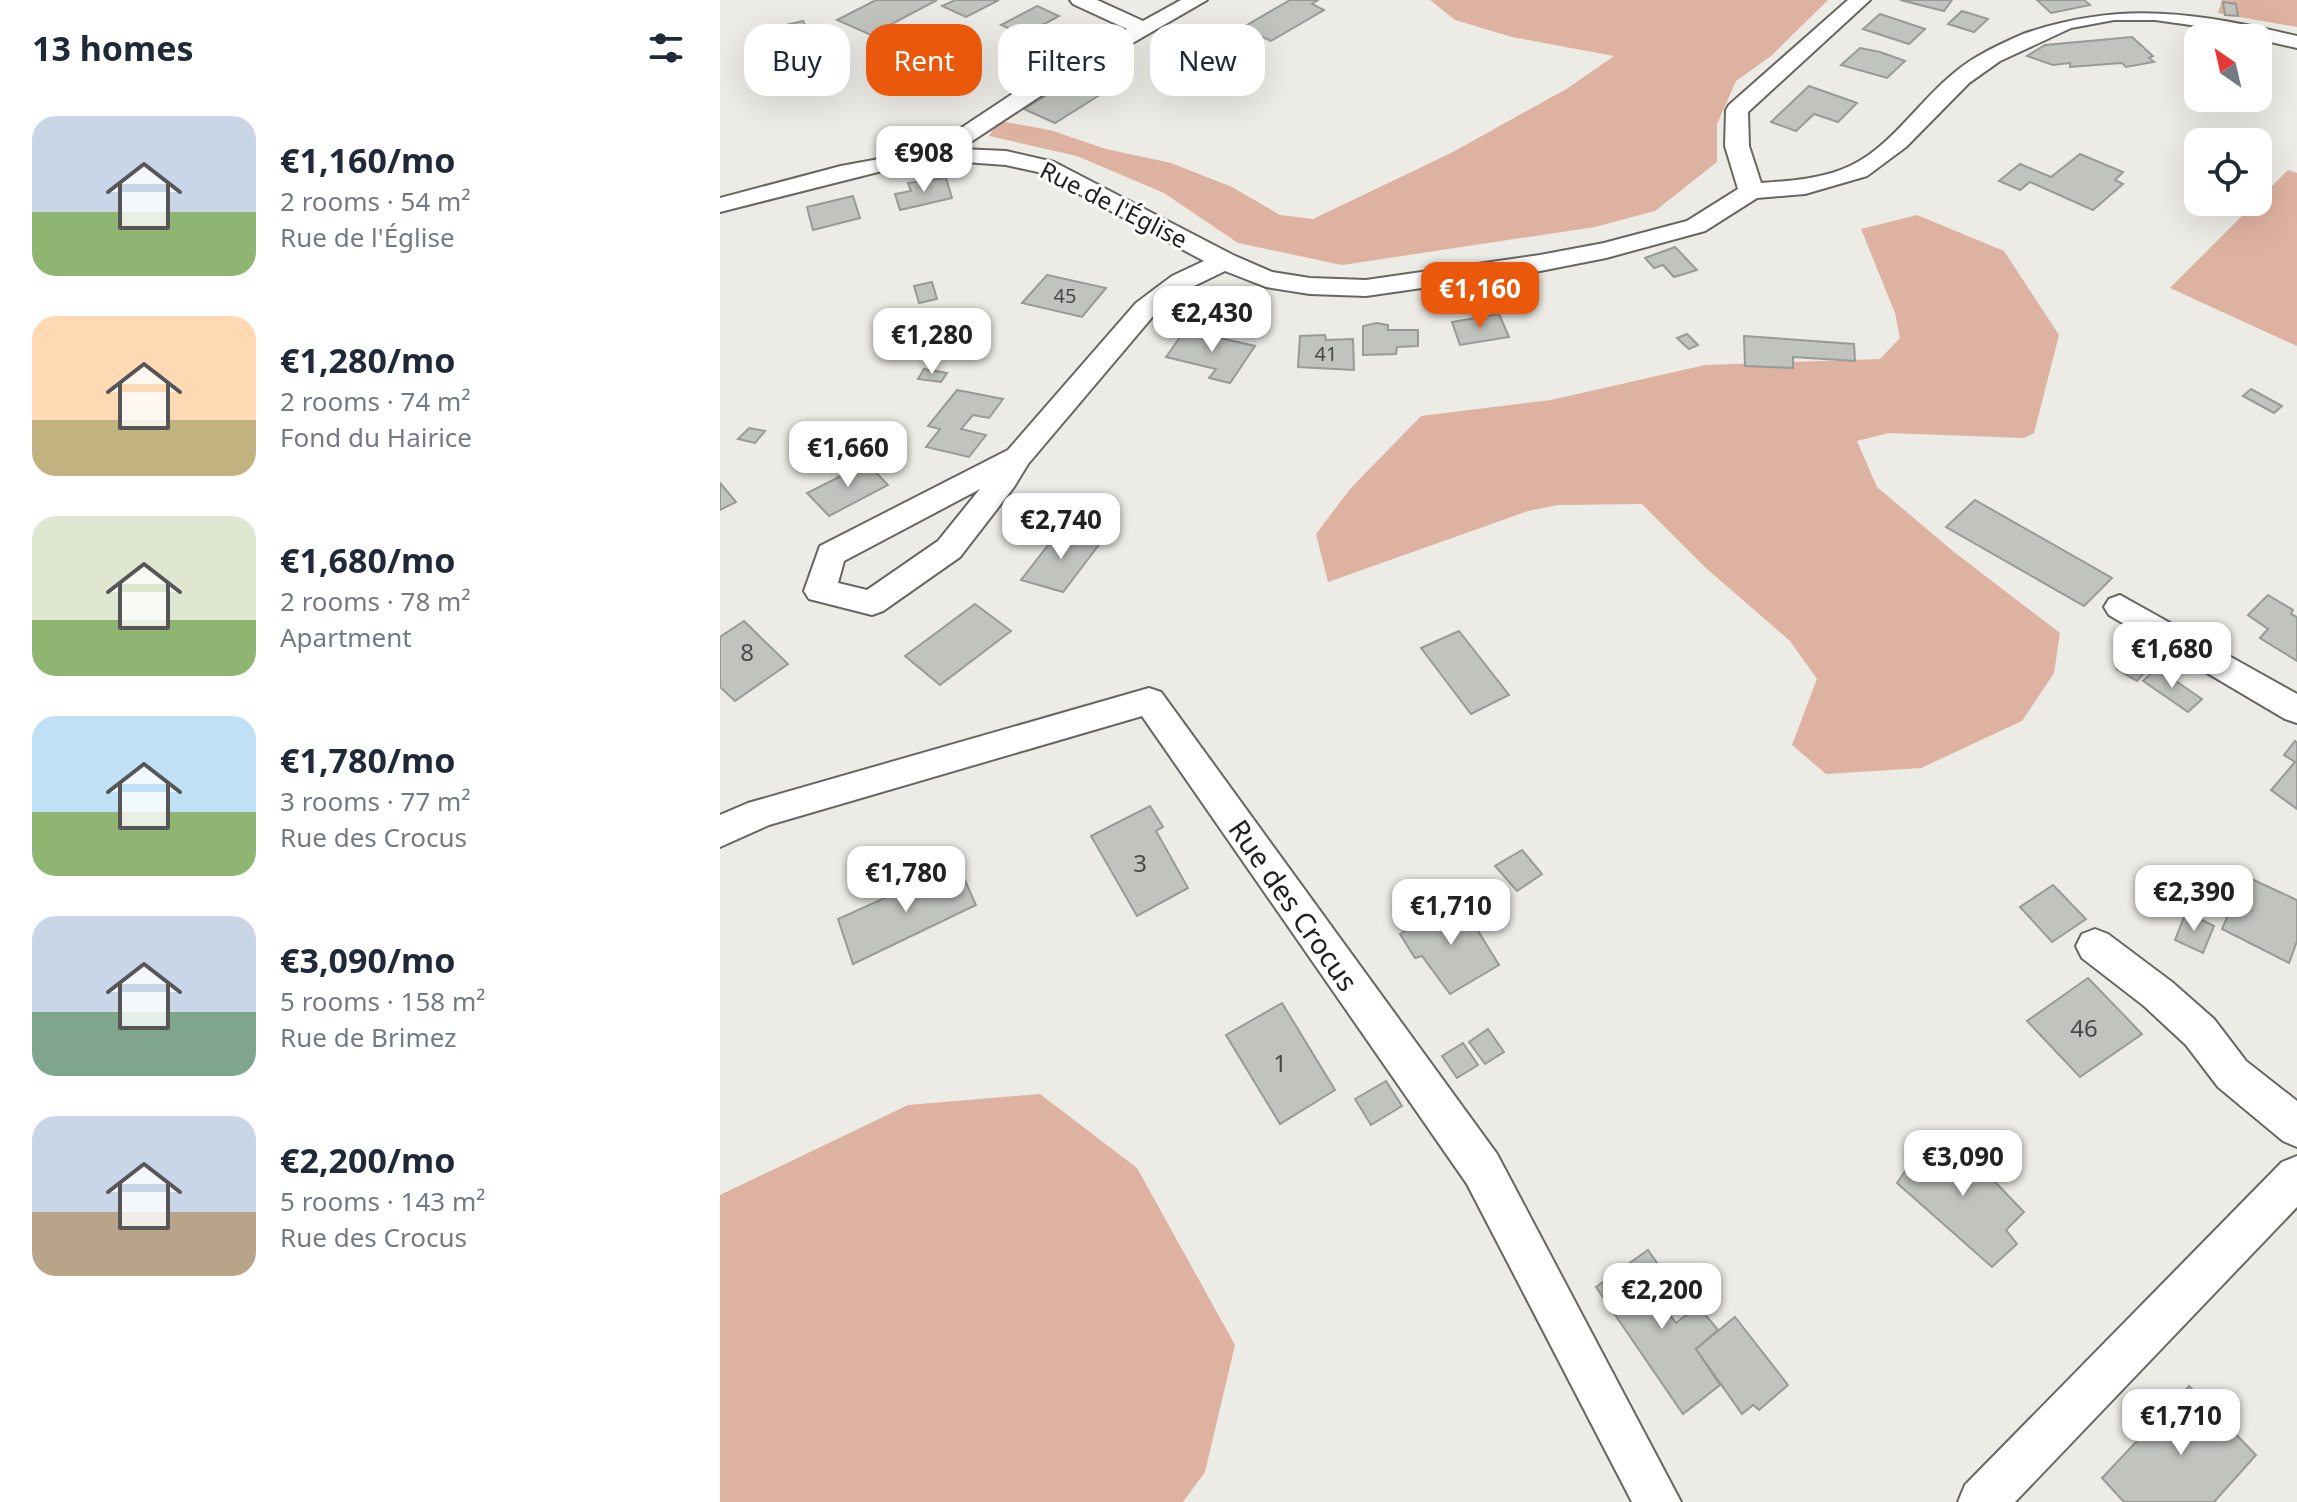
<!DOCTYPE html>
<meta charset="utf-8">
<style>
body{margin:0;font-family:"Noto Sans",sans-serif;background:#f2f2f3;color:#1f2937;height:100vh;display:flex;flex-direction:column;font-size:30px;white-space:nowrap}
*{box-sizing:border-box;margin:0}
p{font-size:26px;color:#747a83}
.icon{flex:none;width:44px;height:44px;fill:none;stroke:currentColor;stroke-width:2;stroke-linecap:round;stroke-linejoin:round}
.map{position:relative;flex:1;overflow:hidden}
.side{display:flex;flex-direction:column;background:#fff;width:720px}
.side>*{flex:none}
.top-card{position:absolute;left:24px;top:24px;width:760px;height:72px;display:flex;gap:16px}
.needle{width:52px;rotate:326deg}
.tools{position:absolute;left:1464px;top:24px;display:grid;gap:16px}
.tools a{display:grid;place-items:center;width:88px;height:88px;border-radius:16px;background:#fff;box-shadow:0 8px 32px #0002;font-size:40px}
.price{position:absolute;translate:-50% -68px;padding:0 18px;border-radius:16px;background:#fff;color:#222;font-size:26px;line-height:52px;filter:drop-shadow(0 2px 4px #0008)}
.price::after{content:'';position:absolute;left:50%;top:48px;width:24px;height:18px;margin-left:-12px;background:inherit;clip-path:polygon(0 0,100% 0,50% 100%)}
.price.selected{background:#ea580c;color:#fff}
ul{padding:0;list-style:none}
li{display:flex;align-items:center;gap:24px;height:200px;padding:0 32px}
li span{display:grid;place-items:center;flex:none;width:224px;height:160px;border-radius:24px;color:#555}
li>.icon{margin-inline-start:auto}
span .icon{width:96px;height:96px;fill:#fffc;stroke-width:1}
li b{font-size:34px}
h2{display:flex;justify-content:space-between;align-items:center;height:96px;padding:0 32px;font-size:34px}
.tag{padding:0 28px;border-radius:24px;background:#fff;box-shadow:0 8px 32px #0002;font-size:28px;line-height:72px}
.tag.selected{background:#ea580c;color:#fff}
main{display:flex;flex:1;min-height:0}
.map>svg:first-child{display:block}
.green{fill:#deb2a0}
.building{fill:#c1c3be;stroke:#989a95;stroke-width:2}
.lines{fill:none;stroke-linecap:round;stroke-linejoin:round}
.street-casing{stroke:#676662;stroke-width:4}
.street{fill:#fff;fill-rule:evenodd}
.labels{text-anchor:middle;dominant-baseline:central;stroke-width:6;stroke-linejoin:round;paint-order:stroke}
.far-number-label{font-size:20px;fill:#494947}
.far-street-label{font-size:24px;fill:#21201f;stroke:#fff}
.number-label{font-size:24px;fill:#494947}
.street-label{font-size:28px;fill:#21201f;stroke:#fff}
</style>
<main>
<section class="side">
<h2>13 homes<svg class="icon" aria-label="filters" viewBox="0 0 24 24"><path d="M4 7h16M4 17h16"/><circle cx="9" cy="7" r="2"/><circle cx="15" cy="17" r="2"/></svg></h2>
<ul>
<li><span style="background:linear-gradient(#c9d6e8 60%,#8fb573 0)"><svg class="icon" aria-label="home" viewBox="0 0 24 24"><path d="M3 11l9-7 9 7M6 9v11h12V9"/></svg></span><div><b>€1,160/mo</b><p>2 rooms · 54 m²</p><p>Rue de l'Église</p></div></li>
<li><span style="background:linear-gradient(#ffd9b3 65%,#c2b280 0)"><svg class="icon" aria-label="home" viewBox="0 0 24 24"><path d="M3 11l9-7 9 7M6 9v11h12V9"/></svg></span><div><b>€1,280/mo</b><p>2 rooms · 74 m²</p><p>Fond du Hairice</p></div></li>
<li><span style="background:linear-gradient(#dfe7d0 65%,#8fb573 0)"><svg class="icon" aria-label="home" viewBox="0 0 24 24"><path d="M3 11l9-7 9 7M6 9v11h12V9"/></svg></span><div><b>€1,680/mo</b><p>2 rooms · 78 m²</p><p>Apartment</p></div></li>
<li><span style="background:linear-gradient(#bfe0f5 60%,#8fb573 0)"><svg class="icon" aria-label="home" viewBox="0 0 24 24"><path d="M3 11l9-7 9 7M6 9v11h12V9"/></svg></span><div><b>€1,780/mo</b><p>3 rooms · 77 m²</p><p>Rue des Crocus</p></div></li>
<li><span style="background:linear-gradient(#c9d6e8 60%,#7fa58c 0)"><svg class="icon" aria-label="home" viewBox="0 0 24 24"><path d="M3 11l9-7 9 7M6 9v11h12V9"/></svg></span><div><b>€3,090/mo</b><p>5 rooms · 158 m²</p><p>Rue de Brimez</p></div></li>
<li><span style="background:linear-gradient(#c9d6e8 60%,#b9a48a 0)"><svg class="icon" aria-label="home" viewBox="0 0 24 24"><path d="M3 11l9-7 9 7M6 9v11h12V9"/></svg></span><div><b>€2,200/mo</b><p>5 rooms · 143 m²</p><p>Rue des Crocus</p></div></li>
</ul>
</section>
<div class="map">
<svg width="1577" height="1502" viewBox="0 0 1577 1502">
<rect width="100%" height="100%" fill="#ecebe5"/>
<g class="green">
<path d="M710 0H1108L1051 56 1016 81 997 124V162L935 211 875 227 622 265 518 243 444 193 357 156 269 136 279 121 330 130 386 149 451 163 512 187 560 215 593 219 733 152 848 88 894 56 792 37 735 20Z"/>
<path d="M1502 0H1577V27L1498 13Z"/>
<path d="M1568 170 1577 173V346L1450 288Z"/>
<path d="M1197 215 1284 251 1339 335 1314 433 1304 438 1169 433 1137 441 1157 487 1234 552 1340 633 1334 673 1302 721 1201 768 1106 774 1072 745 1097 679 1070 641 987 569 922 504 838 505 808 511 608 582 596 534 630 489 701 416 831 400 985 365 1160 359 1180 338 1175 313 1141 229Z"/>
<path d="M320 1094 417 1168 515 1345 485 1472 463 1502H0V1195L188 1105Z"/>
</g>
<g class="building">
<path d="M156 0H217L151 35 117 20Z"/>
<path d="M235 0H279L246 17 222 6Z"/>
<path d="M570 0H598L592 4 604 10 551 41 522 28Z"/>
<path d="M1180 0H1232L1224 11Z"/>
<path d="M1317 0H1364L1370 5 1331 13Z"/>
<path d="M1503 2 1516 4 1518 16 1505 15Z"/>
<path d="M317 6 339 16 304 35 281 25Z"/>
<path d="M1242 11 1268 19 1254 32 1228 24Z"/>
<path d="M1160 14 1205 29 1189 44 1143 29Z"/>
<path d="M83 21 93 40 44 52 36 32Z"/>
<path d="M359 26 382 36 346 56 323 45Z"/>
<path d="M1412 37 1433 56 1429 58 1434 62 1406 67 1402 63 1350 67V63L1333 65 1307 56 1325 45Z"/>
<path d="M1140 48 1160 52 1185 61 1167 78 1121 65Z"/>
<path d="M363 84 383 93 335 123 304 109 334 91 345 95Z"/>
<path d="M1089 86 1137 103 1118 122 1094 114 1076 131 1051 122Z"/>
<path d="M1360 154 1403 172 1395 180 1403 184 1373 210 1310 182 1300 190 1279 181 1300 164 1331 177Z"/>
<path d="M226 178 232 198 180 210 175 194 191 191 188 183Z"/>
<path d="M133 196 140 218 93 230 87 207Z"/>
<path d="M955 247 977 270 954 277 943 265 934 268 925 258Z"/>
<path d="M327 275 386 288 362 317 302 303Z"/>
<path d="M212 282 217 299 199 303 194 286Z"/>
<path d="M779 314 789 337 740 345 732 322Z"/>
<path d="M657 323 668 325V330H698V346L677 347 676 354 643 355V326Z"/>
<path d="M465 330 535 346 510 383 489 378 496 369 446 357Z"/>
<path d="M967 334 978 345 969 349 957 338Z"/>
<path d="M605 335 606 340 633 339 634 370 578 367 580 336Z"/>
<path d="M1024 336 1134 344 1135 361 1073 357V368L1025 366Z"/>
<path d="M204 369 227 373 221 382 198 379Z"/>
<path d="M1531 389 1562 406 1554 413 1523 396Z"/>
<path d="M237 390 283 399 269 418 253 415 241 429 266 435 249 457 206 447 220 429 208 426Z"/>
<path d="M29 428 45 431 35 443 18 439Z"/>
<path d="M147 463 168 485 109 516 87 493Z"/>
<path d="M0 483 16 502 0 510Z"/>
<path d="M1255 500 1392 578 1364 606 1226 527Z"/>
<path d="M340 530 381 542 343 592 301 580Z"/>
<path d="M1548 595 1573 610 1571 614 1577 617V661L1540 638 1548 629 1528 615Z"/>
<path d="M255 604 291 631 220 685 185 656Z"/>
<path d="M24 621 68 664 15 701 0 687V637Z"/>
<path d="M739 631 789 695 751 714 701 648Z"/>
<path d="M1420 642 1441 654 1417 681 1397 669Z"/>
<path d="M1437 668 1482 699 1468 712 1423 681Z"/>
<path d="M1575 741 1577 743V809L1551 790 1575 762 1564 755Z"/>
<path d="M430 806 443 827 436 831 468 888 417 916 371 836Z"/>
<path d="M802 850 822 874 797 891 775 866Z"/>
<path d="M238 865 256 905 133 964 118 919Z"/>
<path d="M1525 876 1577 900V941L1569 963 1502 929Z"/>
<path d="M1333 885 1366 919 1332 942 1300 907Z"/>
<path d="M739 900 779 965 730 994 702 956 695 958 680 934Z"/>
<path d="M1466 912 1494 926 1483 953 1455 940Z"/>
<path d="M1368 978 1422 1034 1360 1077 1307 1021Z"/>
<path d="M562 1003 615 1090 560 1124 506 1035Z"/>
<path d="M768 1029 784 1052 765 1064 749 1042Z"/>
<path d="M743 1043 758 1065 737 1078 722 1056Z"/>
<path d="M666 1081 682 1106 651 1125 635 1099Z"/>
<path d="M1228 1133 1304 1212 1286 1230 1297 1244 1272 1267 1177 1183 1192 1161Z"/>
<path d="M928 1250 947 1277 933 1292 956 1323 978 1306 998 1330 976 1349 1000 1385 963 1414 876 1287Z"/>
<path d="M1015 1317 1068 1385 1039 1410 1033 1405 1022 1414 976 1349Z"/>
<path d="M1469 1386 1536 1455 1494 1502H1404L1382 1478Z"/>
</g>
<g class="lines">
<g class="street-casing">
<g id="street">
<path d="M350 0H377L423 21 461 0H487L319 97 240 149 286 151 334 162 513 255 552 272 590 278 646 280 820 255 884 243 967 221 1018 189 1005 146 1006 110 1009 105 1128 0H1150L1028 112 1029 146 1041 183C1070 181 1103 179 1130 166 1172 146 1199 101 1234 73 1255 55 1279 45 1303 34 1402 0 1477 13 1577 36V48L1485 27 1435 20H1394L1351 28 1280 61 1249 83 1186 147 1147 176 1085 194 1037 198 985 231 886 258 820 271 646 296 590 294 546 287 505 271 470 288 434 315 308 464 294 487 240 557 163 611 152 615 89 599 84 591 100 546 288 450 416 303 452 276 484 261 318 172 286 165 245 162 162 171 0 212V198L121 166 208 150 303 87 407 29 353 4ZM260 489 218 541 147 590 118 583 124 561Z"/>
<path d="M1400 595 1577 694V723L1565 719 1389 615 1384 607 1389 599Z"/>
<path d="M429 688 441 692 777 1154 961 1502H912L747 1184 422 716 49 825 0 847V815L28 803Z"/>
<path d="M1375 929 1388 934 1452 982 1494 1019 1526 1061 1577 1101V1147L1563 1141 1498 1087 1466 1045 1424 1006 1362 958 1356 946 1362 934Z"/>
<path d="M1577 1156V1207L1295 1502H1238L1245 1485 1562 1162Z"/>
</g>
</g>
<use href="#street" class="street"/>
</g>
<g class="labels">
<g class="far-number-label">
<text x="345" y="295">45</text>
<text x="606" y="353">41</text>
</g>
<g class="far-street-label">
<text transform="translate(394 204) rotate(27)">Rue de l'Église</text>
</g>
<g class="number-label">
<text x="27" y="651">8</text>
<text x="420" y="862">3</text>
<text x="1364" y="1027">46</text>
<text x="560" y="1062">1</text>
</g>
<g class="street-label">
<text transform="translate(574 905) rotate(55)">Rue des Crocus</text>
</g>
</g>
</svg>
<div class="tools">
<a><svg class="needle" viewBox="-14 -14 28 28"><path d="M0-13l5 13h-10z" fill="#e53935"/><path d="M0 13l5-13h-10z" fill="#747a83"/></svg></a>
<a><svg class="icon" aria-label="locate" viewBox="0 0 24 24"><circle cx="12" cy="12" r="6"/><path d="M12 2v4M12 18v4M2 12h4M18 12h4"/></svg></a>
</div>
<b class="price" style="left:204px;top:194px">€908</b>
<b class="price selected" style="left:760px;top:330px">€1,160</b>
<b class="price" style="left:492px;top:354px">€2,430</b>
<b class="price" style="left:212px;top:376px">€1,280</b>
<b class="price" style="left:128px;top:489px">€1,660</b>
<b class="price" style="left:341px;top:561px">€2,740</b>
<b class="price" style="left:1452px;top:690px">€1,680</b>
<b class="price" style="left:186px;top:914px">€1,780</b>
<b class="price" style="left:1474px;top:933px">€2,390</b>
<b class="price" style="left:731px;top:947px">€1,710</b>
<b class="price" style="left:1243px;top:1198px">€3,090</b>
<b class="price" style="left:942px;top:1331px">€2,200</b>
<b class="price" style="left:1461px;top:1457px">€1,710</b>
<div class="top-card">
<a class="tag">Buy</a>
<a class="tag selected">Rent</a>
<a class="tag">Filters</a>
<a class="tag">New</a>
</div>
</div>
</main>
